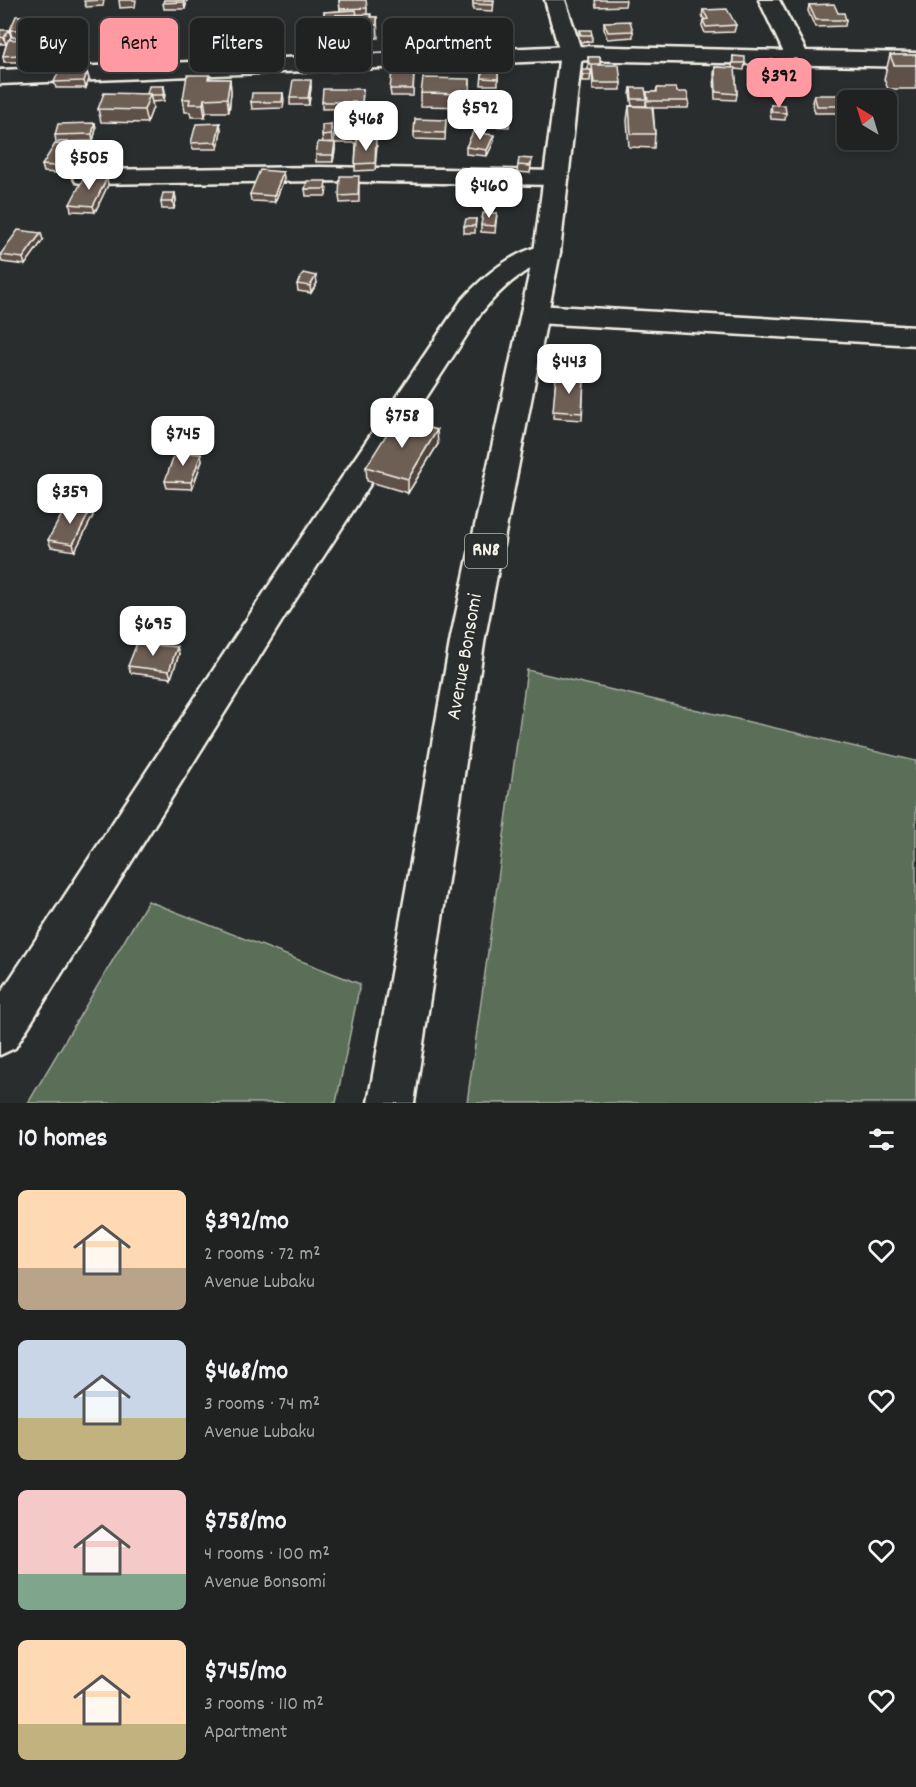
<!DOCTYPE html>
<meta charset="utf-8">
<style>
body{margin:0;font-family:Dekko,sans-serif;background:#2d2f2f;color:#f1f3f6;height:100vh;display:flex;flex-direction:column;font-size:22px;white-space:nowrap}
*{box-sizing:border-box;margin:0}
p{font-size:20px;color:#a2a4a5}
.icon{flex:none;width:33px;height:33px;fill:none;stroke:currentColor;stroke-width:2;stroke-linecap:round;stroke-linejoin:round}
.map{position:relative;height:1103px;overflow:hidden}
.panel{display:flex;flex-direction:column;background:#202222;flex:1}
.panel>*{flex:none}
.banner{position:absolute;left:18px;top:18px;width:600px;height:54px;display:flex;gap:12px}
.needle{width:39px;rotate:322deg}
.controls{position:absolute;left:837px;top:90px;display:grid;gap:12px}
.controls a{display:grid;place-items:center;width:60px;height:60px;border-radius:9px;background:#202222;box-shadow:0 3px 9px #0003,0 0 0 2px #3d3f40;font-size:30px}
.price{position:absolute;translate:-50% -51px;padding:0 14px;border-radius:12px;background:#fff;color:#222;font-size:20px;line-height:39px;filter:drop-shadow(0 2px 3px #0008)}
.price::after{content:'';position:absolute;left:50%;top:36px;width:18px;height:14px;margin-left:-9px;background:inherit;clip-path:polygon(0 0,100% 0,50% 100%)}
.price.on{background:#ff9aa2;color:#111}
ul{padding:0;list-style:none}
li{display:flex;align-items:center;gap:18px;height:150px;padding:0 18px}
li span{display:grid;place-items:center;flex:none;width:168px;height:120px;border-radius:9px;color:#555}
li>.icon{margin-inline-start:auto}
span .icon{width:72px;height:72px;fill:#fffc;stroke-width:1}
li b{font-size:26px}
h2{display:flex;justify-content:space-between;align-items:center;height:72px;padding:0 18px;font-size:26px}
.pill{padding:0 21px;border-radius:9px;background:#202222;box-shadow:0 3px 9px #0003,0 0 0 2px #3d3f40;font-size:21px;line-height:54px}
.pill.on{background:#ff9aa2;color:#111}
.map>svg:first-child{display:block}
.green{fill:#5a6e59;stroke:#a7b0a0;stroke-width:1.5}
.lines{fill:none;stroke-linecap:round;stroke-linejoin:round}
.minor-casing{stroke:#f4f1e8;stroke-width:5}
.primary-casing{stroke:#f4f1e8;stroke-width:5}
.minor{fill:#2a2d2e;fill-rule:evenodd}
.primary{fill:#2a2d2e;fill-rule:evenodd}
.wall{fill:#5f5148;stroke:#f4f1e8;stroke-width:1.5}
.shaded-wall{fill:#4d423b;stroke:#f4f1e8;stroke-width:1.5}
.building{fill:#6e5e54;stroke:#f4f1e8;stroke-width:1.5}
.labels{text-anchor:middle;dominant-baseline:central;stroke-width:4.5;stroke-linejoin:round;paint-order:stroke}
.shield{fill:#2a2d2e;stroke:#b7b6b0;stroke-width:1.5}
.shield-label{font-size:20px;font-weight:bold;fill:#f4f1e8}
.street-label{font-size:21px;fill:#f4f1e8;stroke:#2a2d2e}
</style>
<div class="map">
<svg width="916" height="1103" viewBox="0 0 916 1103">
<rect width="100%" height="100%" fill="#2a2d2e"/>
<filter id="ink" filterUnits="userSpaceOnUse"><feTurbulence type="fractalNoise" baseFrequency=".0167" numOctaves="2"/><feDisplacementMap in="SourceGraphic" scale="12" xChannelSelector="R" yChannelSelector="G"/><feConvolveMatrix kernelMatrix="1 2 1 2 8 2 1 2 1" color-interpolation-filters="sRGB"/></filter>
<g filter="url(#ink)">
<g class="green">
<path d="M527 670 916 761V1103H467Z"/>
<path d="M148 901 360 984 336 1103H28Z"/>
</g>
<g class="lines">
<g class="minor-casing">
<g id="minor">
<path d="M759 0H779L806 51 916 53V67L571 60 0 84V70L571 46 783 51Z"/>
<path d="M320 167 556 171 565 173 568 178 565 183 556 185 320 181 85 184 76 182 73 177 76 172 85 170Z"/>
<path d="M547 244 556 246 560 252C553 263 534 266 523 273 507 284 493 298 481 313L290 608 15 1048 0 1055V994L266 590 461 301C485 274 511 253 547 244Z"/>
<path d="M536 305 916 327V345L536 323 526 320 522 314 526 308Z"/>
</g>
</g>
<g class="primary-casing">
<path id="primary" d="M545 0H565L582 53 560 252 485 637 414 1103H368L451 637 534 252 560 53Z"/>
</g>
<use href="#minor" class="minor"/>
<use href="#primary" class="primary"/>
</g>
<g class="wall">
<path d="M104 0 103 6 86 7 84 1Z"/>
<path d="M119 0H136L135 7 120 8Z"/>
<path d="M164 0H187L185 9H164L163 3Z"/>
<path d="M339 0 367 8V14L371 17H377L378 38H371V46L330 45 329 32 336 27V25H325L324 50H308V43L325 25 324 12 340 11Z"/>
<path d="M473 0H494L493 11 473 10Z"/>
<path d="M595 0H626L625 6 596 7Z"/>
<path d="M809 5 838 13 846 20 845 26 815 27 808 11Z"/>
<path d="M703 10 736 25 734 32 705 33 702 26 703 20 704 19 702 16Z"/>
<path d="M422 22 441 32V51H426L425 40H424Z"/>
<path d="M604 22 633 31V37L607 39 604 29Z"/>
<path d="M34 23 27 37H12L10 30Z"/>
<path d="M0 30 11 37 9 40 24 39 26 46 21 62H4L3 56 7 42 6 44H0Z"/>
<path d="M579 30 592 35V41L580 42 579 37Z"/>
<path d="M890 55H916V89H888L884 79Z"/>
<path d="M733 56 745 63 744 70 735 69 737 94 736 100 715 99 714 74 715 67 732 68Z"/>
<path d="M588 57H600V65L621 83V90H593L592 70H591L590 81H582V75L588 70Z"/>
<path d="M771 60 804 74 803 81 778 82 769 67Z"/>
<path d="M483 62H498V85H481Z"/>
<path d="M414 71 413 96H391L390 89Z"/>
<path d="M87 72 89 79 86 88H56L54 82Z"/>
<path d="M209 75 210 79H230L231 92 229 112H206L205 117H191L190 112H185L183 99Z"/>
<path d="M164 86 165 93 164 101 152 102 153 107 147 123 101 122 98 109 147 94Z"/>
<path d="M311 87 309 105H290V98Z"/>
<path d="M631 88 646 97 647 92H656L657 88 677 92 689 101 688 108H653L655 134 654 148 629 147 627 120 629 106 647 107 646 100V106H632L630 94Z"/>
<path d="M363 89 362 108 322 109V102Z"/>
<path d="M283 93 284 100 283 108 252 109 251 102Z"/>
<path d="M421 93H470L469 107 421 106Z"/>
<path d="M814 95 848 100V113H815L812 102Z"/>
<path d="M511 104 509 127 479 126V119Z"/>
<path d="M771 105 786 113 785 120 771 119 770 111Z"/>
<path d="M446 120 445 140 414 139V132Z"/>
<path d="M95 123 96 129 93 141 56 142 55 135Z"/>
<path d="M220 123 221 130 218 149H193L191 143Z"/>
<path d="M331 124 332 142 323 143H334V136L364 127 363 140 377 146 375 170 355 171 356 143H335V150L333 162H316V155L323 143 322 136Z"/>
<path d="M494 141 487 156 466 154V147Z"/>
<path d="M82 152 69 174 44 172 42 165Z"/>
<path d="M115 158 117 165 115 173 90 174 88 167Z"/>
<path d="M532 159 530 173 517 172 518 165Z"/>
<path d="M283 172 284 179 275 202 251 201 250 194Z"/>
<path d="M359 183V202L340 203 339 196Z"/>
<path d="M108 185 95 212 71 211 70 204Z"/>
<path d="M327 188 326 196H306L305 189Z"/>
<path d="M175 193 176 200 174 209H162L161 202Z"/>
<path d="M497 213 495 233 481 232V225Z"/>
<path d="M476 219 475 233H464V226Z"/>
<path d="M43 240 25 265 2 262 0 254Z"/>
<path d="M317 283 311 293 298 291 297 284Z"/>
<path d="M556 376 584 378 582 420 553 418Z"/>
<path d="M438 444 408 493 367 481 366 467Z"/>
<path d="M201 454 202 461 192 489 167 488 165 481Z"/>
<path d="M91 509 93 516 75 551 51 547 48 540Z"/>
<path d="M177 647 179 654 171 678 131 673 128 666Z"/>
</g>
<g class="shaded-wall">
<path d="M184 0H187L185 9 184 2Z"/>
<path d="M32 16 34 23 27 37 26 30Z"/>
<path d="M9 30 11 37 6 44 4 38Z"/>
<path d="M24 39 26 46 21 62 19 55Z"/>
<path d="M87 72 89 79 86 88 84 81Z"/>
<path d="M230 79 231 92 229 112 227 98Z"/>
<path d="M470 79V93L469 107V94Z"/>
<path d="M311 80V87L309 105 308 98Z"/>
<path d="M164 86 165 93 164 101 163 95Z"/>
<path d="M150 94 153 107 147 123 144 110Z"/>
<path d="M204 99 206 112 205 117 203 104Z"/>
<path d="M95 123 96 129 93 141 92 134Z"/>
<path d="M220 123 221 130 218 149 216 142Z"/>
<path d="M494 135V141L487 156V150Z"/>
<path d="M335 143V150L333 162V155Z"/>
<path d="M80 145 82 152 69 174 68 167Z"/>
<path d="M115 158 117 165 115 173 113 166Z"/>
<path d="M283 172 284 179 275 202 274 196Z"/>
<path d="M107 178 108 185 95 212 93 206Z"/>
<path d="M175 193 176 200 174 209 173 202Z"/>
<path d="M41 233 43 240 25 265 23 258Z"/>
<path d="M316 276 317 283 311 293 310 286Z"/>
<path d="M437 430 438 444 408 493V479Z"/>
<path d="M201 454 202 461 192 489 191 482Z"/>
<path d="M91 509 93 516 75 551 73 544Z"/>
<path d="M177 647 179 654 171 678 169 671Z"/>
</g>
<g class="building">
<path d="M164 0H184V2L163 3Z"/>
<path d="M339 0H366L367 8 340 9Z"/>
<path d="M473 0H494L493 5 473 4Z"/>
<path d="M834 4 838 13H844L846 20H816L809 5Z"/>
<path d="M727 9 736 25 706 27 703 20 708 19 703 10Z"/>
<path d="M356 10 357 15H336V18L324 19V12Z"/>
<path d="M371 14V17H377V25H371V33L329 32 330 28 336 27V15Z"/>
<path d="M16 16H32L26 30H10Z"/>
<path d="M439 21 441 32 423 33 422 22Z"/>
<path d="M630 21 633 31 608 32 604 22Z"/>
<path d="M309 25H325L324 43H308Z"/>
<path d="M0 30H9L4 38 0 37Z"/>
<path d="M579 30H591L592 35H581Z"/>
<path d="M425 36H440L441 44H425Z"/>
<path d="M24 39 19 55 3 56 8 40Z"/>
<path d="M890 55H916V65H894Z"/>
<path d="M733 56 745 57V63H733Z"/>
<path d="M588 57H600V64H589Z"/>
<path d="M796 59 804 74 779 76 771 60Z"/>
<path d="M483 62H498V79L482 78Z"/>
<path d="M592 65H619L621 83H594Z"/>
<path d="M715 67 735 68 737 94 716 92Z"/>
<rect x="582" y="70" width="9" height="5"/>
<path d="M392 71H414L413 89H390Z"/>
<path d="M87 72 84 81 54 82 58 73Z"/>
<path d="M187 75H209L208 79H230L227 98 204 99 203 104H189L190 99H183Z"/>
<path d="M423 78 470 79 469 94 421 93Z"/>
<path d="M293 80H311L308 98H290Z"/>
<path d="M149 86H164L163 95H150V94H147Z"/>
<path d="M631 88H645L647 99H632Z"/>
<path d="M657 88H676L677 92H687L689 101H648L647 92H657Z"/>
<path d="M323 89H363L362 102H322Z"/>
<path d="M104 93 150 94 144 110 98 109Z"/>
<path d="M252 93H283L282 102H251Z"/>
<path d="M814 95H853L855 100H848V106H817Z"/>
<path d="M481 103 511 104 509 121 479 119Z"/>
<path d="M771 105H785L786 113 772 112Z"/>
<path d="M629 106 652 107 655 134H631Z"/>
<path d="M415 119 446 120 445 133 414 132Z"/>
<path d="M363 120V136H334L335 121Z"/>
<path d="M95 123 92 134 55 135 58 124Z"/>
<path d="M220 123 216 142 191 143 196 124Z"/>
<path d="M331 124V135L322 136V125Z"/>
<path d="M473 132 494 135 487 150 466 147Z"/>
<path d="M376 139 375 163 355 164 357 140Z"/>
<path d="M318 142 335 143 333 155H316Z"/>
<path d="M55 144 80 145 68 167 42 165Z"/>
<path d="M115 158 113 166 88 167 91 159Z"/>
<path d="M519 158 532 159 530 166 518 165Z"/>
<path d="M260 170 283 172 274 196 250 194Z"/>
<path d="M340 176H359L358 195 339 196Z"/>
<path d="M84 177 107 178 93 206 70 204Z"/>
<path d="M307 181H326L325 189H305Z"/>
<path d="M163 193H175L173 202H161Z"/>
<path d="M483 213H497L495 226 481 225Z"/>
<path d="M466 219H476L475 226H464Z"/>
<path d="M18 230 41 233 23 258 0 255Z"/>
<path d="M303 273 316 276 310 286 297 284Z"/>
<path d="M556 376 584 378 582 413 553 411Z"/>
<path d="M396 419 437 430 408 479 366 467Z"/>
<path d="M175 452 201 454 191 482 165 481Z"/>
<path d="M67 505 91 509 73 544 48 540Z"/>
<path d="M137 643 177 647 169 671 128 666Z"/>
</g>
</g>
<g class="labels">
<rect class="shield" x="465" y="534" width="42" height="34" rx="4.5"/>
<g class="shield-label">
<text x="486" y="551">RN8</text>
</g>
<g class="street-label">
<text transform="translate(466 657) rotate(-80)">Avenue Bonsomi</text>
</g>
</g>
</svg>
<div class="controls">
<a><svg class="needle" viewBox="-14 -14 28 28"><path d="M0-13l5 13h-10z" fill="#e53935"/><path d="M0 13l5-13h-10z" fill="#a2a4a5"/></svg></a>
</div>
<b class="price on" style="left:779px;top:109px">$392</b>
<b class="price" style="left:480px;top:141px">$592</b>
<b class="price" style="left:366px;top:152px">$468</b>
<b class="price" style="left:89px;top:191px">$505</b>
<b class="price" style="left:489px;top:219px">$460</b>
<b class="price" style="left:569px;top:395px">$443</b>
<b class="price" style="left:402px;top:449px">$758</b>
<b class="price" style="left:183px;top:467px">$745</b>
<b class="price" style="left:70px;top:525px">$359</b>
<b class="price" style="left:153px;top:657px">$695</b>
<div class="banner">
<a class="pill">Buy</a>
<a class="pill on">Rent</a>
<a class="pill">Filters</a>
<a class="pill">New</a>
<a class="pill">Apartment</a>
</div>
</div>
<section class="panel">
<h2>10 homes<svg class="icon" aria-label="filters" viewBox="0 0 24 24"><path d="M4 7h16M4 17h16"/><circle cx="9" cy="7" r="2"/><circle cx="15" cy="17" r="2"/></svg></h2>
<ul>
<li><span style="background:linear-gradient(#ffd9b3 65%,#b9a48a 0)"><svg class="icon" aria-label="home" viewBox="0 0 24 24"><path d="M3 11l9-7 9 7M6 9v11h12V9"/></svg></span><div><b>$392/mo</b><p>2 rooms · 72 m²</p><p>Avenue Lubaku</p></div><svg class="icon" aria-label="heart" viewBox="0 0 24 24"><path d="M12 20l-8-8c-3-5 5-10 8-4 3-6 11-1 8 4z"/></svg></li>
<li><span style="background:linear-gradient(#c9d6e8 65%,#c2b280 0)"><svg class="icon" aria-label="home" viewBox="0 0 24 24"><path d="M3 11l9-7 9 7M6 9v11h12V9"/></svg></span><div><b>$468/mo</b><p>3 rooms · 74 m²</p><p>Avenue Lubaku</p></div><svg class="icon" aria-label="heart" viewBox="0 0 24 24"><path d="M12 20l-8-8c-3-5 5-10 8-4 3-6 11-1 8 4z"/></svg></li>
<li><span style="background:linear-gradient(#f6c9c9 70%,#7fa58c 0)"><svg class="icon" aria-label="home" viewBox="0 0 24 24"><path d="M3 11l9-7 9 7M6 9v11h12V9"/></svg></span><div><b>$758/mo</b><p>4 rooms · 100 m²</p><p>Avenue Bonsomi</p></div><svg class="icon" aria-label="heart" viewBox="0 0 24 24"><path d="M12 20l-8-8c-3-5 5-10 8-4 3-6 11-1 8 4z"/></svg></li>
<li><span style="background:linear-gradient(#ffd9b3 70%,#c2b280 0)"><svg class="icon" aria-label="home" viewBox="0 0 24 24"><path d="M3 11l9-7 9 7M6 9v11h12V9"/></svg></span><div><b>$745/mo</b><p>3 rooms · 110 m²</p><p>Apartment</p></div><svg class="icon" aria-label="heart" viewBox="0 0 24 24"><path d="M12 20l-8-8c-3-5 5-10 8-4 3-6 11-1 8 4z"/></svg></li>
</ul>
</section>
